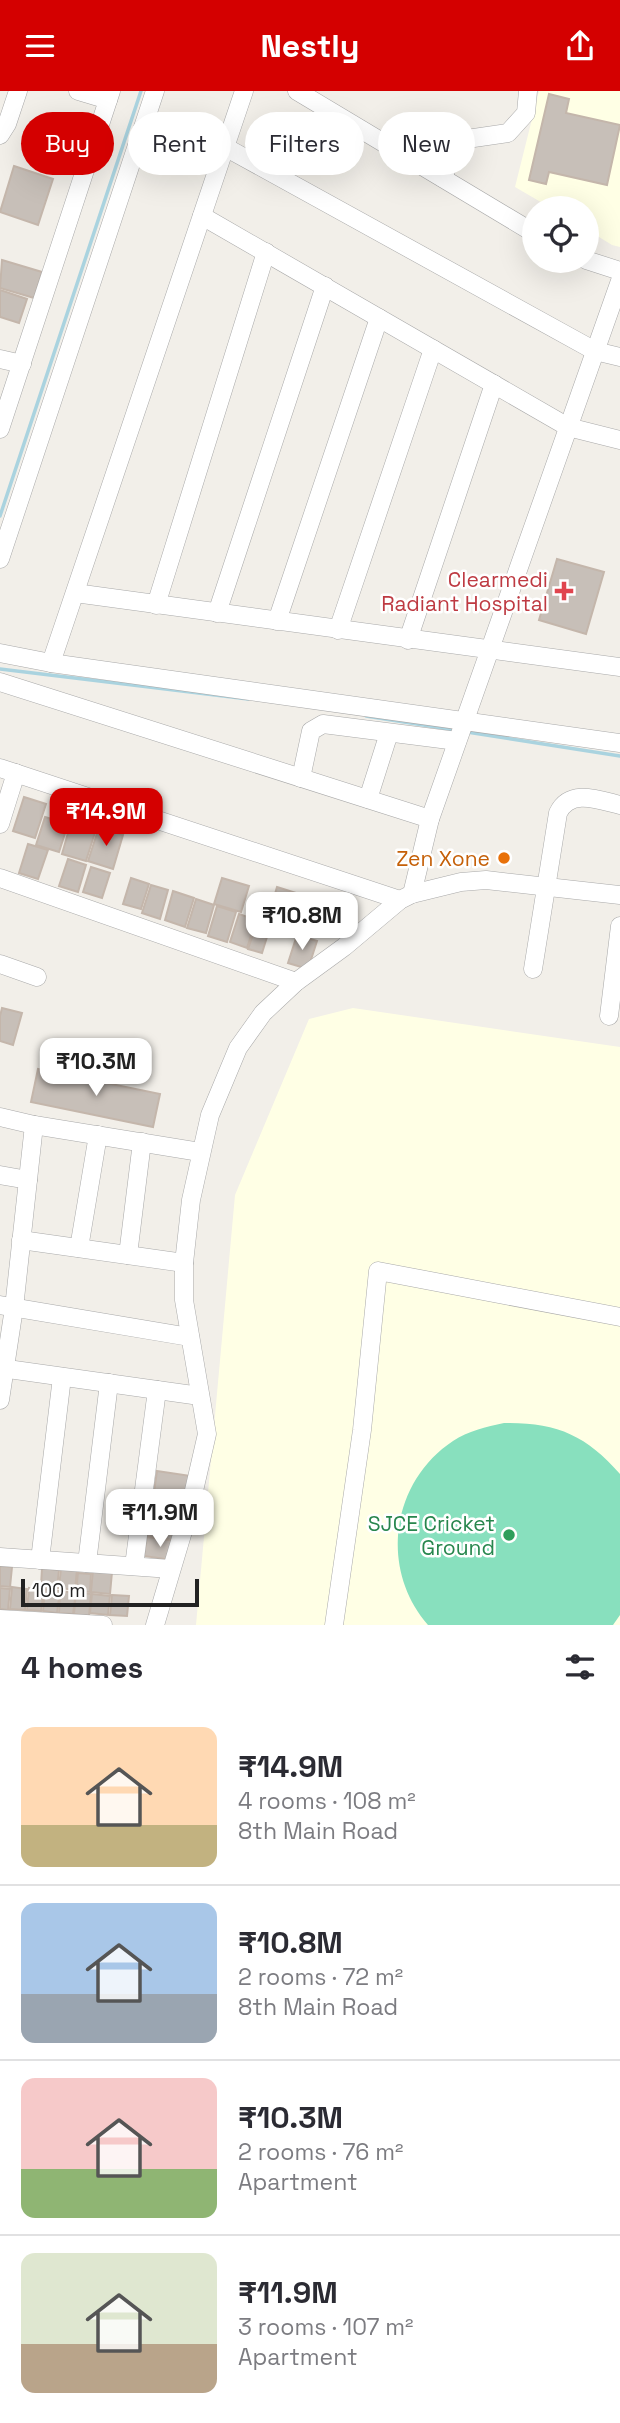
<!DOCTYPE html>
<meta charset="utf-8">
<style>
body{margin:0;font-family:"Space Grotesk",sans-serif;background:#f2f2f3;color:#2b2b33;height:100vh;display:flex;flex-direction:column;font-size:26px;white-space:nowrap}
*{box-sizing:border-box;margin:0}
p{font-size:23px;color:#7c7c81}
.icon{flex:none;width:38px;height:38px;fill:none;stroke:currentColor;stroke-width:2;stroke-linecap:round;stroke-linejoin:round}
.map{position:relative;height:1534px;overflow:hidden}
.side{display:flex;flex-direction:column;background:#fff;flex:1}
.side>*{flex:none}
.guide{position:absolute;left:21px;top:21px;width:579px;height:63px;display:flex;gap:14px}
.controls{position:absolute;left:522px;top:105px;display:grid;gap:14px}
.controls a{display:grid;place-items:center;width:77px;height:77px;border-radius:50%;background:#fff;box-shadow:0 7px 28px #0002;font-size:35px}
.scale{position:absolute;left:21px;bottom:18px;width:178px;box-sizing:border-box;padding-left:7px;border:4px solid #222;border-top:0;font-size:19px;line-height:24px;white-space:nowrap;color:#222;-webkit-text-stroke:5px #fff;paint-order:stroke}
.price{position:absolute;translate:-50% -60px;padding:0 16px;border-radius:14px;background:#fff;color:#222;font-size:23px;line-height:46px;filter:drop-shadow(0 2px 4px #0008)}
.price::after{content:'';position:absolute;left:50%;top:42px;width:21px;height:16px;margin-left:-10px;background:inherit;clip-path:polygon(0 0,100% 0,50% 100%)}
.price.current{background:#d40000;color:#fff}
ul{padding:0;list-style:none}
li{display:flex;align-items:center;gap:21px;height:175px;padding:0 21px}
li+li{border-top:2px solid #e1e1e2}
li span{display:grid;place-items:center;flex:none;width:196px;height:140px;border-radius:14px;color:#555}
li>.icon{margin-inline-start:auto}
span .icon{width:84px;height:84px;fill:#fffc;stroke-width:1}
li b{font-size:30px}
h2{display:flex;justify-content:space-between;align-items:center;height:84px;padding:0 21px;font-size:30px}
.pill{padding:0 24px;border-radius:32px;background:#fff;box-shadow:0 7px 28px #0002;font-size:24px;line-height:63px}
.pill.current{background:#d40000;color:#fff}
header{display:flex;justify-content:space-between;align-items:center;height:91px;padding:0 21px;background:#d40000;color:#fff;font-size:32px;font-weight:700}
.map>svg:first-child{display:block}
.education{fill:#ffffe5}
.pitch{fill:#88e0be}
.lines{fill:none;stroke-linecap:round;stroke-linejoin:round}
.stream{stroke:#aad3df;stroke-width:3.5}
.building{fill:#c7bfb8;stroke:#c4b6ab;stroke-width:2}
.minor-casing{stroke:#a9a9a9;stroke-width:19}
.minor{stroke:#fff;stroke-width:18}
.health-dot{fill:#e0444e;stroke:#fff;stroke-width:2.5}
.food-dot{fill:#e8710a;stroke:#fff;stroke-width:2.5}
.leisure-dot{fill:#2e9e5b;stroke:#fff;stroke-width:2.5}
.labels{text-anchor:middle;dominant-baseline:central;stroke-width:5;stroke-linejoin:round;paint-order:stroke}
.health-label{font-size:21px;fill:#be3a42;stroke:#fff;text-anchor:end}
.food-label{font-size:21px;fill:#c56008;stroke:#fff;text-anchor:end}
.leisure-label{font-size:21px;fill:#27864d;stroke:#fff;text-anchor:end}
</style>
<header><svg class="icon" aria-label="menu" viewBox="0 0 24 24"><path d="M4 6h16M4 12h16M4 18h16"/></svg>Nestly<svg class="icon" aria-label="share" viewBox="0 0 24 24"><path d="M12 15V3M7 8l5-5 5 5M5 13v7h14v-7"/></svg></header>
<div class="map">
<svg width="620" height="1534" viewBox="0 0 620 1534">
<rect width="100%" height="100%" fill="#f2efe9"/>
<g class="education">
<path d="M539 0H620V156L612 154 586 138V117H551L515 96Z"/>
<path d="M353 917 620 956V1534H196L235 1104 309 928Z"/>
</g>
<path class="pitch" d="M504 1332C556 1331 586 1344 620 1383V1524L613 1534H428C379 1478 391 1391 453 1350 468 1340 486 1336 504 1332Z"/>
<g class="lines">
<g class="stream">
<path d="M0 425 141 0"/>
<path d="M0 578 248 608"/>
<path d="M366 625 455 639"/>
<path d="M467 641 620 665"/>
</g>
</g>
<g class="building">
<path d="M549 3 569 8 566 22 620 34 607 94 549 81 546 93 529 89Z"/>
<path d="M14 75 53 88 38 134 0 121Z"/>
<path d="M2 169 42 181 34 207 0 197Z"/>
<path d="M0 199 27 208 19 232 0 226Z"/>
<path d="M557 468 604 481 586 543 539 529Z"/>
<path d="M24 706 46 713 35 747 13 740Z"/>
<path d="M45 726 68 733 59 761 36 754Z"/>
<path d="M72 728 97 735 86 770 62 763Z"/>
<path d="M99 736 123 744 113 778 88 770Z"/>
<path d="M28 753 48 759 38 788 19 782Z"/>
<path d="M68 768 86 774 78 801 59 795Z"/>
<path d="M91 776 110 782 102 807 83 801Z"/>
<path d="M131 787 149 793 141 818 123 813Z"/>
<path d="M222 787 249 795 241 821 214 813Z"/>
<path d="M151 794 168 799 160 828 142 822Z"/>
<path d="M277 796 299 803 289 837 267 830Z"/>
<path d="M173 800 194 807 185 836 165 829Z"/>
<path d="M196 808 214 814 206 842 187 837Z"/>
<path d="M217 815 236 821 227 851 208 845Z"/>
<path d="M239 823 256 829 247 857 230 851Z"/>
<path d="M258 829 271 833 262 862 248 858Z"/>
<path d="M297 844 317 850 308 878 288 872Z"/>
<path d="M2 917 22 922 13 954 0 950V925Z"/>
<path d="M38 978 160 1003 153 1036 31 1011Z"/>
<path d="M157 1380 191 1385 188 1406 154 1401Z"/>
<path d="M154 1403 182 1408 180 1425 152 1420Z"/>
<path d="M149 1425 178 1430 175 1449 146 1445Z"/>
<path d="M147 1446 175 1450 172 1469 144 1465Z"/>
<path d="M0 1475 12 1476 10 1496 0 1495Z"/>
<path d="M42 1477 59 1479 57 1497 41 1495Z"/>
<path d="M61 1477 77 1478 75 1499 59 1497Z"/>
<path d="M93 1479 112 1481 110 1503 91 1501Z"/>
<path d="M78 1482 91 1483 90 1501 76 1500Z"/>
<path d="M12 1496 27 1498 25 1519 10 1518Z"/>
<path d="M0 1497 10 1498 8 1519 0 1518Z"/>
<path d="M29 1497 44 1499 41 1520 27 1519Z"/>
<path d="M45 1498 60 1500 57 1522 43 1520Z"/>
<path d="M60 1500 76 1502 73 1523 59 1522Z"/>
<path d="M76 1501 91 1503 89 1525 74 1523Z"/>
<path d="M92 1503 110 1505 108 1524 90 1522Z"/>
<path d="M112 1504 129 1505 127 1525 110 1524Z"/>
</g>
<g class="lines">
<g class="minor-casing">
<g id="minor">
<path d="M78 0 108 9"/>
<path d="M297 0 534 142"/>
<path d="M0 44 7 33 18 0"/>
<path d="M225 56 595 260 620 266"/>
<path d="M443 87 455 55 460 49 508 42 526 22 528 0"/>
<path d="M202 125 568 336 620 349"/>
<path d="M586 169 620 180"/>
<path d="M0 268 22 273"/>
<path d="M0 338 111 0"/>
<path d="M0 468 155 0"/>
<path d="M75 502 620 576"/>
<path d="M156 514 266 161"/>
<path d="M217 522 325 195"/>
<path d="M277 530 379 227"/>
<path d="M338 539 433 258"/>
<path d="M408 549 494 293"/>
<path d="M0 562 51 572 620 652"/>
<path d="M51 572 244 0"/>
<path d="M0 591 430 728"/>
<path d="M0 677 400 809"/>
<path d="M301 687 311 640 323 633 457 650"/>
<path d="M368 708 389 642"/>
<path d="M0 733 16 682"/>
<path d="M0 787 296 891"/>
<path d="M412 803 430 728 620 190"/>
<path d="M0 873 37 886"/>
<path d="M533 878 558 722C570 697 599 709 620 714"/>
<path d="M609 925 620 835"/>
<path d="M0 1026 34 1034 200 1061"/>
<path d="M0 1084 28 1089"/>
<path d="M21 1149 184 1172"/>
<path d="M79 1157 98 1044"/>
<path d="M128 1164 142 1051"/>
<path d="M0 1214 190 1246"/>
<path d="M0 1277 200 1305"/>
<path d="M0 1309 14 1217 34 1034"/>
<path d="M0 1466 171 1478"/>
<path d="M40 1469 62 1286"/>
<path d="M87 1472 109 1292"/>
<path d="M134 1475 157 1299"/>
<path d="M0 1528 103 1534"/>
<path d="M155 1534 190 1417 207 1343 184 1209V1172L191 1109 210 1024 238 957 263 922 296 891 344 856 400 809 412 803 461 791 486 789 620 804"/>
<path d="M334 1534 362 1339 378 1180 620 1226"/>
</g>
</g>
<use href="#minor" class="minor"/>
</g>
<path class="health-dot" d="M560.5 489.5h7v7h7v7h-7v7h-7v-7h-7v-7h7z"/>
<circle class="food-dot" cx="504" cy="767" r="7"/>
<circle class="leisure-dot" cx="509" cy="1444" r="7"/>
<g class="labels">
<g class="health-label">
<text x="548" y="488">Clearmedi<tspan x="548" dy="24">Radiant Hospital</tspan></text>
</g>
<g class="food-label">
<text x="490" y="767">Zen Xone</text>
</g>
<g class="leisure-label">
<text x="495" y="1432">SJCE Cricket<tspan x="495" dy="24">Ground</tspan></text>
</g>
</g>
</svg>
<div class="controls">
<a><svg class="icon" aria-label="locate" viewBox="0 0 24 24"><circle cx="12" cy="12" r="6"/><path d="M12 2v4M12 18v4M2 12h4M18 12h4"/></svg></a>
</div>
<div class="scale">100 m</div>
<b class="price current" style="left:106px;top:757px">₹14.9M</b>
<b class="price" style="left:302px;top:861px">₹10.8M</b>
<b class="price" style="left:96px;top:1007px">₹10.3M</b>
<b class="price" style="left:160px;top:1458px">₹11.9M</b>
<div class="guide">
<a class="pill current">Buy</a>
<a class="pill">Rent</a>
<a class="pill">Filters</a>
<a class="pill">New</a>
</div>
</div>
<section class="side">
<h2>4 homes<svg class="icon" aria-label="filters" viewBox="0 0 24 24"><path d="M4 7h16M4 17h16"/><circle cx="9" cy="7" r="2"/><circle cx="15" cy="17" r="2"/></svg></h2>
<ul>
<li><span style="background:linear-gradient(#ffd9b3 70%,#c2b280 0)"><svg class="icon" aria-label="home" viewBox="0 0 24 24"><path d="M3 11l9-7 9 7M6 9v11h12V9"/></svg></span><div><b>₹14.9M</b><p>4 rooms · 108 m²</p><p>8th Main Road</p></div></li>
<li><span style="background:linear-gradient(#a9c7e8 65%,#9aa5b1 0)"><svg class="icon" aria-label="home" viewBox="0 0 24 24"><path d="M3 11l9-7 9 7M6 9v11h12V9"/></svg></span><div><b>₹10.8M</b><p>2 rooms · 72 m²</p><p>8th Main Road</p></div></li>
<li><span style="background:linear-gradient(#f6c9c9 65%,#8fb573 0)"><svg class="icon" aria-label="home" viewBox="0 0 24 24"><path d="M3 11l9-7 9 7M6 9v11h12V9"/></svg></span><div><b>₹10.3M</b><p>2 rooms · 76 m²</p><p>Apartment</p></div></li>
<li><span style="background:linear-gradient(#dfe7d0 65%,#b9a48a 0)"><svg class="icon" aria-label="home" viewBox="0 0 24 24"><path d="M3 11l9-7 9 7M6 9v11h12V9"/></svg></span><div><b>₹11.9M</b><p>3 rooms · 107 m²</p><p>Apartment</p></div></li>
</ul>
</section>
